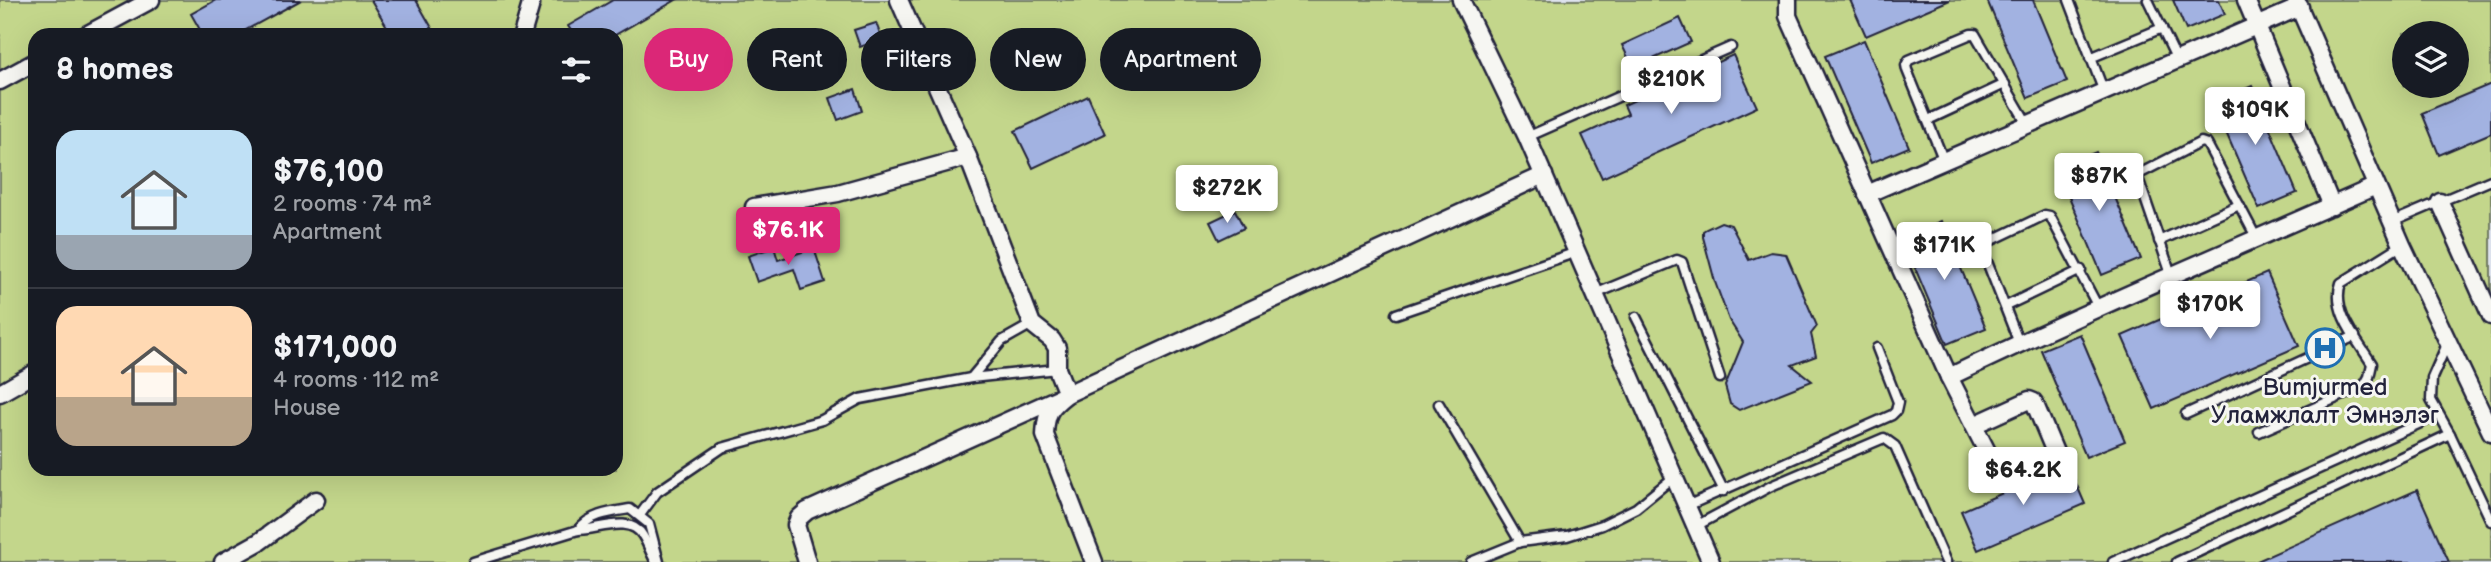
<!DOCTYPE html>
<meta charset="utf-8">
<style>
body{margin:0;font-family:"Balsamiq Sans",sans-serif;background:#242831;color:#f1f3f6;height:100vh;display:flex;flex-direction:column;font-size:26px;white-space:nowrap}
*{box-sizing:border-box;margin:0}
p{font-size:23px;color:#9ea1a6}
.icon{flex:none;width:38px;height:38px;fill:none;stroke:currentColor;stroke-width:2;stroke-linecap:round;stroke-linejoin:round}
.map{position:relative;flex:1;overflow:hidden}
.details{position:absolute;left:28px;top:28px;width:595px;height:448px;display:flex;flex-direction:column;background:#171b24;border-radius:21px;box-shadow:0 7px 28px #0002}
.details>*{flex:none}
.hud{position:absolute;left:644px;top:28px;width:665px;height:63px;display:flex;gap:14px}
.fabs{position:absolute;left:2392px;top:21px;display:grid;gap:14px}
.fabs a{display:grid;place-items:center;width:77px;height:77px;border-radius:50%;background:#171b24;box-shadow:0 7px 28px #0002;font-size:35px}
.price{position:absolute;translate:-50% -60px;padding:0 16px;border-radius:7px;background:#fff;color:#222;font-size:23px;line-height:46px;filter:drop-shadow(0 2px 4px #0008)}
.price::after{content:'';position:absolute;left:50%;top:42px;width:21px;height:16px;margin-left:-10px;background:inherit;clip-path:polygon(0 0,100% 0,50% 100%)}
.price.selected{background:#db2777;color:#fff}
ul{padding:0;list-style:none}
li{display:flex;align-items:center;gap:21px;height:175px;padding:0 28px}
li+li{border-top:2px solid #363941}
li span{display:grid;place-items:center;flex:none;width:196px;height:140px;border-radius:21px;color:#555}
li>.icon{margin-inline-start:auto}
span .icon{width:84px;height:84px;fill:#fffc;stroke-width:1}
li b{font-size:30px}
h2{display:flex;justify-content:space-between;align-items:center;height:84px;padding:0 28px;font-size:30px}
.chip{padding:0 24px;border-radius:32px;background:#171b24;box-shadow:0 7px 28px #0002;font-size:24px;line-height:63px}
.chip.selected{background:#db2777;color:#fff}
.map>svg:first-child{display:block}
.green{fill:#c3d68b;stroke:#727c63;stroke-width:2;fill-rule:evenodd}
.building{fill:#a2b2e1;stroke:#22223b;stroke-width:2}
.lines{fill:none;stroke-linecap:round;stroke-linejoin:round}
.service-casing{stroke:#22223b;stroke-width:13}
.minor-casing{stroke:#22223b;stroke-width:21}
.service{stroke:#f6f6f2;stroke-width:8}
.minor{stroke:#f6f6f2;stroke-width:16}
.labels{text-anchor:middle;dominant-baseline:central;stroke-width:6;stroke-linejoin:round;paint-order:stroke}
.poi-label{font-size:24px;fill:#22223b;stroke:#f6f6f2}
</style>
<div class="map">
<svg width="2491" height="562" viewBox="0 0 2491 562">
<rect width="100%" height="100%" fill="#dde2ed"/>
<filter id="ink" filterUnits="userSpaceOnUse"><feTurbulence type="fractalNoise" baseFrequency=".0143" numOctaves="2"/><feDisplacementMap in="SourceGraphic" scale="14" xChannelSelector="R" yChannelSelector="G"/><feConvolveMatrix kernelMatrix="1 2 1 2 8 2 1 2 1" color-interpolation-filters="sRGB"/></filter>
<g filter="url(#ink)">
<path class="green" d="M0 0H2491V562H0ZM2404 33H2457V86H2404ZM35 35H616V469H35Z"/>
<g class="building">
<path d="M216 0H301L237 35H203L191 14Z"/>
<path d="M371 0H416L436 35H392Z"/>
<path d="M613 0H676L615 35H574L568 26Z"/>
<path d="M1850 0H1950L1866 36Z"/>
<path d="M1987 0H2033L2067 82 2028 98Z"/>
<path d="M2173 0H2219L2225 14 2186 30Z"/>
<path d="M1680 18 1691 42 1633 68 1622 45Z"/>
<path d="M876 23 882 39 860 47 854 30Z"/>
<path d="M1864 40 1909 147 1871 163 1825 56Z"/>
<path d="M1733 55 1757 107 1602 178 1582 135 1628 114 1624 105Z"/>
<path d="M2491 84V133L2439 155 2422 113Z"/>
<path d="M2252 86 2297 193 2259 209 2213 102Z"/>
<path d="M855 89 862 111 838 120 830 98Z"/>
<path d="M1088 96 1105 134 1033 168 1015 131Z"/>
<path d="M2096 152 2141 259 2102 275 2057 168Z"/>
<path d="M1235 210 1244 228 1219 240 1210 222Z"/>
<path d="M1941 221 1986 328 1947 344 1902 237Z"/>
<path d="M1721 222 1731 225 1749 260 1771 252 1786 254 1817 326 1811 334 1816 356 1792 365 1812 381 1739 410 1730 404 1725 386 1743 342 1729 320 1715 282 1703 237V231L1706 229Z"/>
<path d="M774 247 778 260 814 248 825 282 801 290 794 269 757 282 748 256Z"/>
<path d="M2267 273 2299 346 2154 409 2122 336Z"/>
<path d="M2080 334 2125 441 2086 457 2041 350Z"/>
<path d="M2068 465 2085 504 1978 550 1961 511Z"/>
<path d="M2417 490 2449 562H2255Z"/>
</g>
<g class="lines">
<g class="service-casing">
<g id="service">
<path d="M2069 0 2104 92"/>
<path d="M2148 0 2177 60"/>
<path d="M2090 58 2162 28"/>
<path d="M1928 120 2005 84"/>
<path d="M1527 137 1731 47"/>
<path d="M1944 161 1907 70 1906 65 1909 60 1971 34H1975L2028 125"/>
<path d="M2392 222 2491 180"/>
<path d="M2159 241 2239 205"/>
<path d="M2172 277 2137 175 2201 142 2207 144 2257 239"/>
<path d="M1595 294 1677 260 1682 262 1720 378"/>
<path d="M2006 306 2081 270"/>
<path d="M1396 314 1577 252"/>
<path d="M1636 317 1724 491"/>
<path d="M2448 342 2432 378 2431 400 2450 434 2491 521"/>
<path d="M2019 343 1982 249 1984 244 2045 215 2050 216 2098 307"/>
<path d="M971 378 1057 369"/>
<path d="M1439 404 1520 542"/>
<path d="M2186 414 2355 336"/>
<path d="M2259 432 2364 386 2369 377 2372 364C2358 341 2331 311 2341 283L2402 245"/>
<path d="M1687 506 1892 415 1896 411 1898 402 1877 348"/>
<path d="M640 515 657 492 722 448 822 420 860 399 971 378 1002 341 1032 324"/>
<path d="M1696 526 1771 486 1884 438 1895 446 1946 562"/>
<path d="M578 530C590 514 611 512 630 509L649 524 659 562"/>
<path d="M473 562 578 530C598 530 630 514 643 536 648 544 651 554 656 562"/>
<path d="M1471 562 1520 542 1567 536 1602 525 1636 508 1674 477"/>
<path d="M2113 562 2438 415"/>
<path d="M2177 562 2450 434"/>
</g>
</g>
<g class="minor-casing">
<g id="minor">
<path d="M1461 0 1527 137 1711 562"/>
<path d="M1788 0V16L1949 377 2001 479 2006 481 2055 460 2057 457 2034 402 2029 400 1974 425"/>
<path d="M2246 0 2332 206"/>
<path d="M2296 0 2402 245 2491 432"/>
<path d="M86 35 151 0"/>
<path d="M522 35 531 4 530 0"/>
<path d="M0 81 35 62"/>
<path d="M1867 194 2300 7"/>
<path d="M2440 202 2491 316"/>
<path d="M754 207 838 193 968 157"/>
<path d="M1949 377C2090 309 2234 249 2376 186"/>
<path d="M0 393 35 373"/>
<path d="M223 562 259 542 316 500"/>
<path d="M807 562 796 525 799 518 807 511 1067 394 1057 369V348L1052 340 1032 324 968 157 899 0"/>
<path d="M1094 562 1045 435C1046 413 1049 408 1067 394L1544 175"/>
</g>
</g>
<use href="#service" class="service"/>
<use href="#minor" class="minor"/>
</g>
</g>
<defs>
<g id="hospital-ring" transform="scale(2.0125)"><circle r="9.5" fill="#f6f6f2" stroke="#1f6fb2" stroke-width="1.5"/><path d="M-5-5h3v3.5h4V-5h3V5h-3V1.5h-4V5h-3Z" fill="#1f6fb2"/></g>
</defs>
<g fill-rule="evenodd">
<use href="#hospital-ring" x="2325" y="348"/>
</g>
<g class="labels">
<g class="poi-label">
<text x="2325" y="387">Bumjurmed<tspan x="2325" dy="28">Уламжлалт Эмнэлэг</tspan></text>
</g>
</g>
</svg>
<div class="fabs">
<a><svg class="icon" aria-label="layers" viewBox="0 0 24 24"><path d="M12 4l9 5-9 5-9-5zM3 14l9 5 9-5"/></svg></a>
</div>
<b class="price" style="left:1671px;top:116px">$210K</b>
<b class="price" style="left:2255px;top:147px">$109K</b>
<b class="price" style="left:2099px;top:213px">$87K</b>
<b class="price" style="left:1227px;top:225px">$272K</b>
<b class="price selected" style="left:788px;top:267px">$76.1K</b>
<b class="price" style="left:1944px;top:282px">$171K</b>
<b class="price" style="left:2210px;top:341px">$170K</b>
<b class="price" style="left:2023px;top:507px">$64.2K</b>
<div class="hud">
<a class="chip selected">Buy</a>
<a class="chip">Rent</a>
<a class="chip">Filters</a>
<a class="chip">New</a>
<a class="chip">Apartment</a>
</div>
<section class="details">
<h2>8 homes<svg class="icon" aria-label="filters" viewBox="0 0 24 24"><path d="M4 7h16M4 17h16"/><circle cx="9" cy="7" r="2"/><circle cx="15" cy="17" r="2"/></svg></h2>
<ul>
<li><span style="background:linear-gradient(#bfe0f5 75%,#9aa5b1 0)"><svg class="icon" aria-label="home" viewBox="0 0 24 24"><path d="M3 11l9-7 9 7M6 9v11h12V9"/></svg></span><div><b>$76,100</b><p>2 rooms · 74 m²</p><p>Apartment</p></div></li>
<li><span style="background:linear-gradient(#ffd9b3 65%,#b9a48a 0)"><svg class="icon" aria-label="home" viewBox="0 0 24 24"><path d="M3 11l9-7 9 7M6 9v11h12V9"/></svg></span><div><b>$171,000</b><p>4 rooms · 112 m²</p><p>House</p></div></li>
</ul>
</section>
</div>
